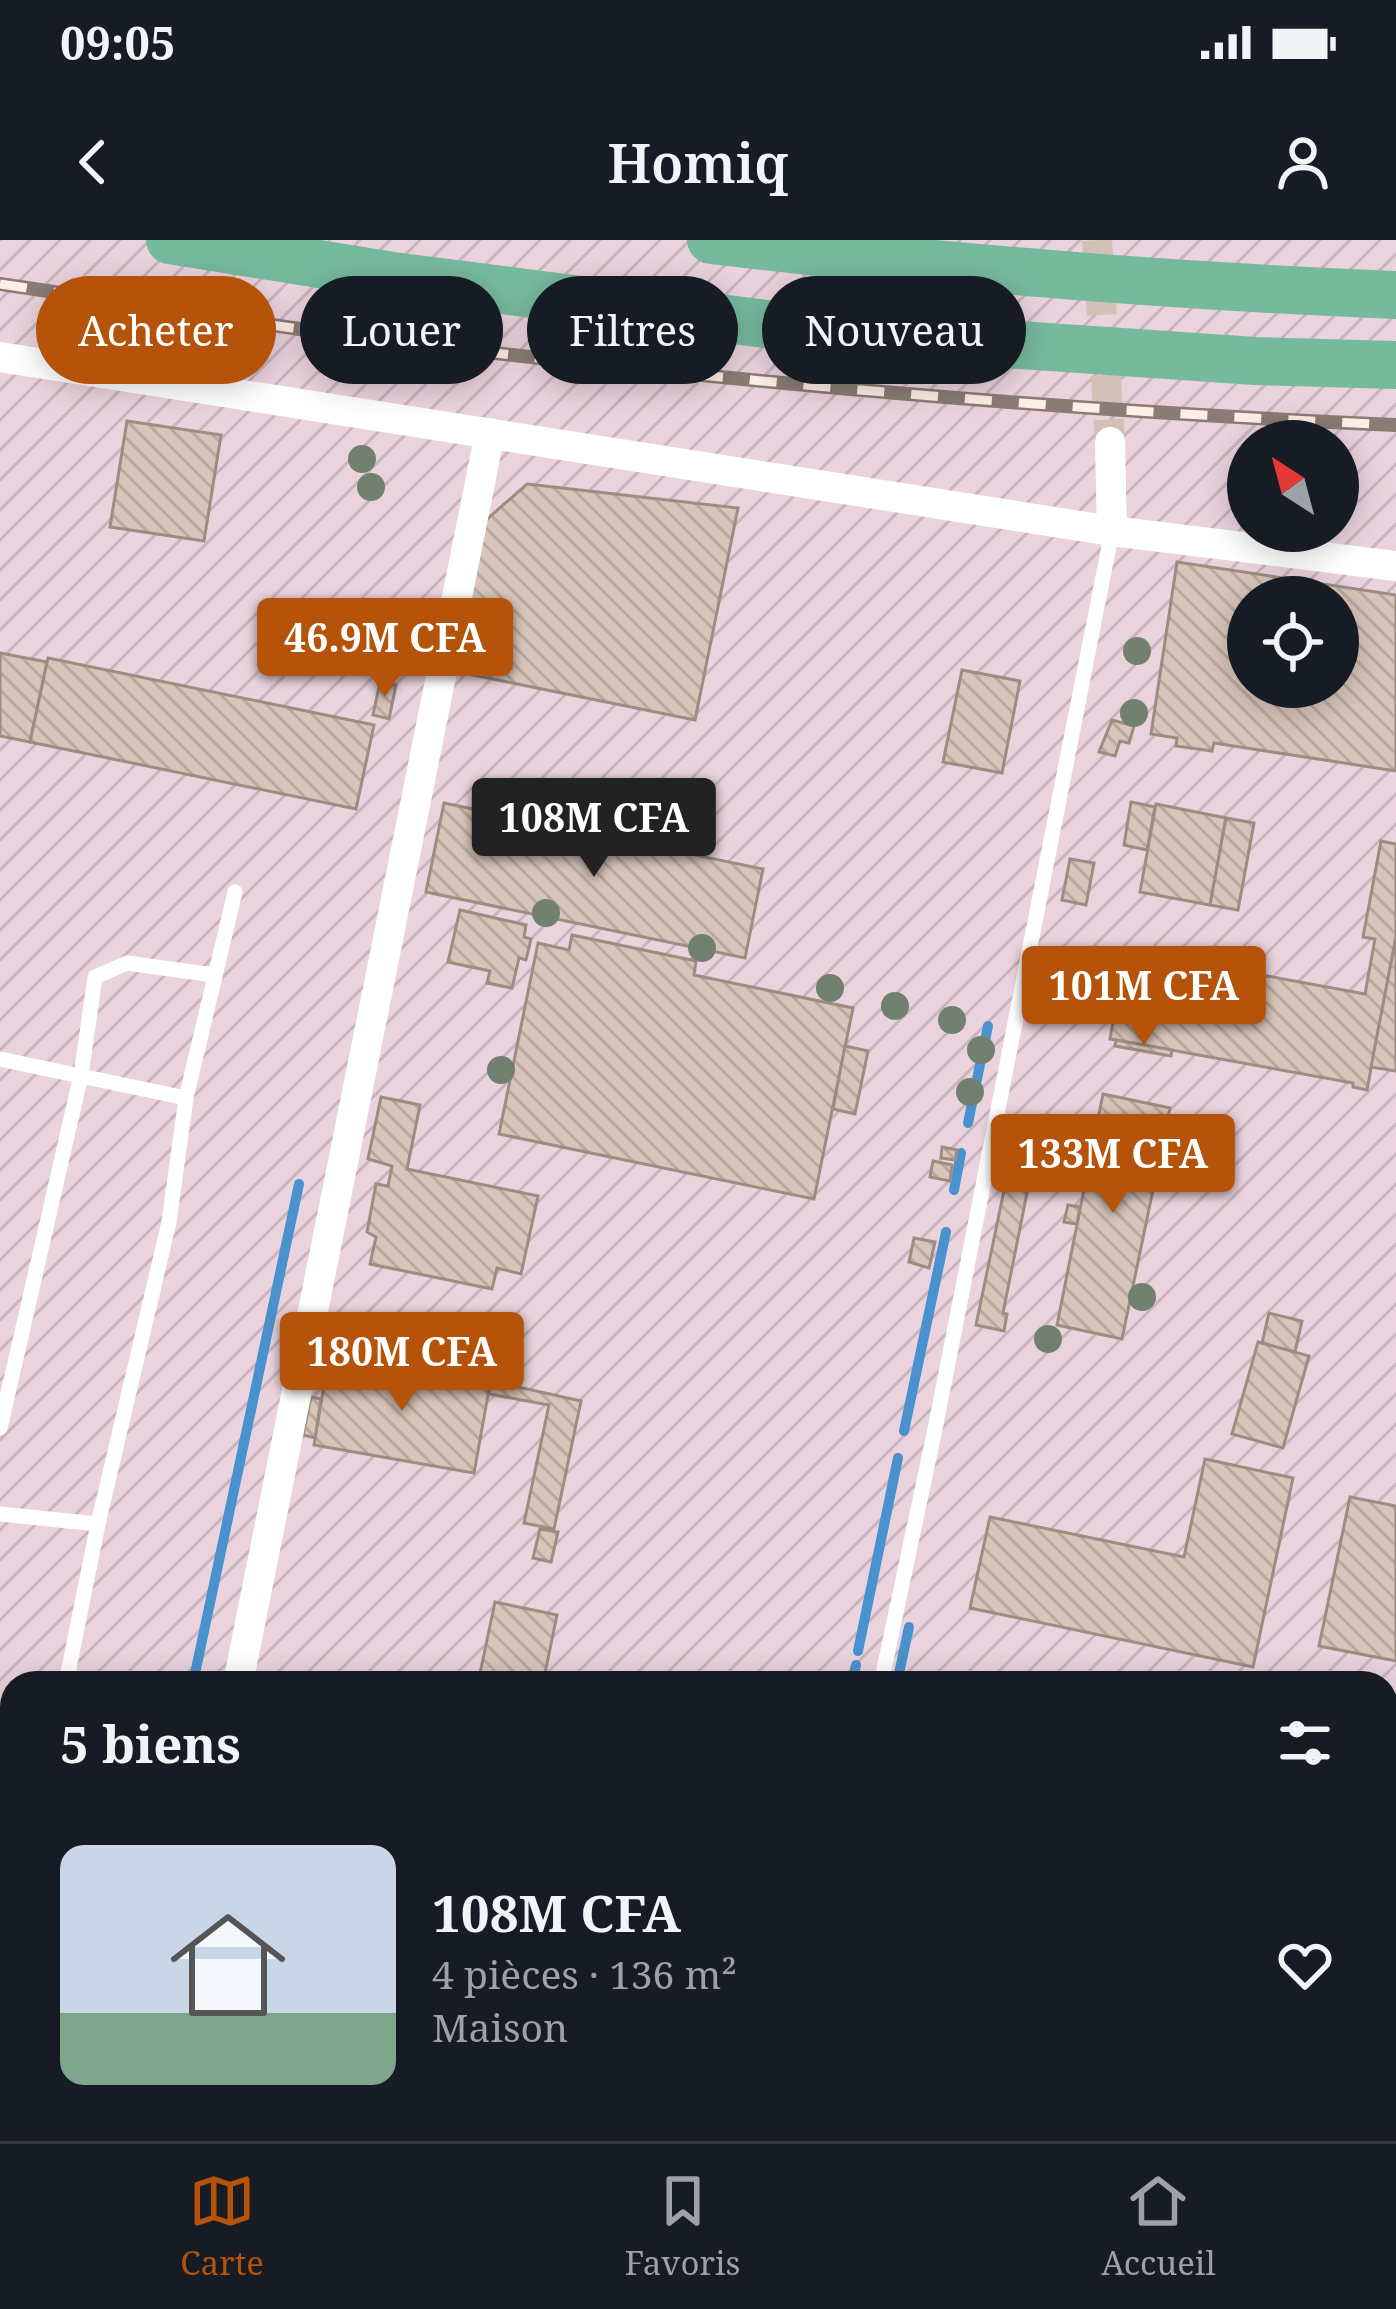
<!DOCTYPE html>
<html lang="fr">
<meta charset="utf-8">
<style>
body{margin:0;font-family:"Noto Serif",serif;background:#242831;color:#f1f3f6;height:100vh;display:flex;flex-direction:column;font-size:45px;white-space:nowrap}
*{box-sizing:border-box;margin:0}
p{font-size:39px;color:#9ea1a6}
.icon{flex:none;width:66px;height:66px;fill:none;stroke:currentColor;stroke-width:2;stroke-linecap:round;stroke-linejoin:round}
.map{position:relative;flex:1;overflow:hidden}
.details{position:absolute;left:0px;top:1431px;width:1398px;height:471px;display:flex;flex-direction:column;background:#171b24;border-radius:36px 36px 0 0;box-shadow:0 6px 30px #0003}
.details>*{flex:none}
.top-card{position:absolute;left:36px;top:36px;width:1326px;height:108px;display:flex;gap:24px}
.needle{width:78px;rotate:324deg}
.tools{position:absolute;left:1227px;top:180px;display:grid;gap:24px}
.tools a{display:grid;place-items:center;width:132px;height:132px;border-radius:50%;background:#171b24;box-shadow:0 6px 30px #0003;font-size:60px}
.price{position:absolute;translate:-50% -102px;padding:0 27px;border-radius:12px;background:#b45309;color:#fff;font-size:39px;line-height:78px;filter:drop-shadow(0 3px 6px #0008)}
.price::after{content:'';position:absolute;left:50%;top:72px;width:36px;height:27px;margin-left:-18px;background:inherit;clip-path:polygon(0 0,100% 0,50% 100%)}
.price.selected{background:#222;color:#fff}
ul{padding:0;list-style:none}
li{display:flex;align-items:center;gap:36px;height:300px;padding:0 60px}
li+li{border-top:3px solid #363941}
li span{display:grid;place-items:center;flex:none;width:336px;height:240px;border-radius:24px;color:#555}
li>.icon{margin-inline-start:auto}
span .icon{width:144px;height:144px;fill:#fffc;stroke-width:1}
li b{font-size:51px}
h2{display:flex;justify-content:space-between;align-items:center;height:144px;padding:0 60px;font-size:51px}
.pill{padding:0 42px;border-radius:54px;background:#171b24;box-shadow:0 6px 30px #0003;font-size:42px;line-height:108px}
.pill.selected{background:#b45309;color:#fff}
.status{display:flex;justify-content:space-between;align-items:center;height:84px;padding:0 60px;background:#171b24;direction:ltr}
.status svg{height:33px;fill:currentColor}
header{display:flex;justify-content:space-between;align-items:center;height:156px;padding:0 60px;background:#171b24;font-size:54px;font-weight:600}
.tab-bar{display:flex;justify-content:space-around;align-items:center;height:168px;border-top:3px solid #363941;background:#171b24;font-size:33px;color:#9ea1a6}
.tab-bar a{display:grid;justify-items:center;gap:6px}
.tab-bar .selected{color:#b45309}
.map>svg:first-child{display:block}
.industrial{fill:url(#industrial-furrows);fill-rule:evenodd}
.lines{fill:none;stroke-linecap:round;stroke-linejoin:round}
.stream{stroke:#4a92cd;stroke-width:10}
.building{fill:url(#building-back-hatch);stroke:#9d8c82;stroke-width:3;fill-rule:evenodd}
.minor-tunnel{stroke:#d2c1b7;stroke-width:30;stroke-dasharray:30 15;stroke-linecap:butt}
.service{stroke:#fff;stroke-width:15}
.minor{stroke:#fff;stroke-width:30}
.trunk{stroke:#76ba9e;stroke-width:48}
.rail-casing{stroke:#897c75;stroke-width:14}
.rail{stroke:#feeee5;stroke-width:9;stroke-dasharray:27;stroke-linecap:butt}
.tree{fill:#728070}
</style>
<div class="status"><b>09:05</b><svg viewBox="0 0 49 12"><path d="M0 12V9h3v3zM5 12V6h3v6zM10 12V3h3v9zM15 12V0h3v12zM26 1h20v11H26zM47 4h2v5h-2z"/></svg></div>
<header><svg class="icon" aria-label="back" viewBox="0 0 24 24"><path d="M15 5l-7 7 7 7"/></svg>Homiq<svg class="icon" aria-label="person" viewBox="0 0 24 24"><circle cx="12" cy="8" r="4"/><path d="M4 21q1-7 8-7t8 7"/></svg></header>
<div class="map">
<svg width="1396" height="1901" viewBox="0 0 1396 1901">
<defs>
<pattern id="industrial-furrows" width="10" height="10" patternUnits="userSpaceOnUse" patternTransform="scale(3)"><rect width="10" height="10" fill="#ebd3dd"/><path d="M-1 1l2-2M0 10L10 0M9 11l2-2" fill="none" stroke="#c9b4bd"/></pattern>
<pattern id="building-back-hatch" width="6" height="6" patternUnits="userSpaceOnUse" patternTransform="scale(3)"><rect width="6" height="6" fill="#d8c5ba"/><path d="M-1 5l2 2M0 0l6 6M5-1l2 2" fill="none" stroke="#b9a89f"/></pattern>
</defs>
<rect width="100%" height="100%" fill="#f3e0d5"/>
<path class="industrial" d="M0 0H1396V1901H0ZM1248 201H1338V291H1248ZM1248 357H1338V447H1248ZM12 1443H1386V1890H12Z"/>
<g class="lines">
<g class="stream">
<path d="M968 883 988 786"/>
<path d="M954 950 961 913"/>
<path d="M904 1191 946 992"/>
<path d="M858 1411 898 1218"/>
<path d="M193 1443 299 944"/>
<path d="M852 1443 856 1425"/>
<path d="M897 1443 909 1387"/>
<path d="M96 1901 99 1890"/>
<path d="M758 1901 760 1890"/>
</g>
</g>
<g class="building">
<path d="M127 181 221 195 204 301 110 287Z"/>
<path d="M527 244 738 268 695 480 448 430 478 287Z"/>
<path d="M1177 322 1396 355V531L1214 503 1212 511 1176 506 1177 498 1151 494ZM1248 357H1338V447H1248Z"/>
<path d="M0 413 47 422 30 502 0 496Z"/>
<path d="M48 418 374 485 356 569 30 502Z"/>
<path d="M962 430 1020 441 1002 533 943 522Z"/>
<path d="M380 442 396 445 389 479 373 475Z"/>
<path d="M1112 480 1134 486 1129 503 1120 501 1115 516 1099 512Z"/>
<path d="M1131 562 1155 567 1147 610 1124 605Z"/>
<path d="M444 563 763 629 745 718 426 652Z"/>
<path d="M1156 564 1226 578 1210 665 1140 652Z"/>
<path d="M1226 578 1254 583 1238 670 1210 665Z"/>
<path d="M1381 601 1396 604V697L1367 850 1353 847V843L1110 799 1126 710 1365 754 1375 699 1363 697Z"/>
<path d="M1070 619 1094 623 1086 665 1062 660Z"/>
<path d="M460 670 526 685 524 697 531 699 526 720 519 718 512 748 487 743 490 731 448 722Z"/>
<path d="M572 695 696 721 694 735 853 768 814 959 499 894 538 703 569 710Z"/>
<path d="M1396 697V831L1371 827Z"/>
<path d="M1116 800 1172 810 1171 816 1115 806Z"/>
<path d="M845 806 868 811 855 874 833 869Z"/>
<path d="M1103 854 1170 868 1122 1099 1057 1085Z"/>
<path d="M381 857 420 865 407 929 538 956 521 1034 497 1028 492 1049 370 1024 376 997 367 992 376 944 388 946 392 926 368 919Z"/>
<path d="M1017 888 1039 893 1003 1073 1007 1074 1004 1091 976 1085Z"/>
<path d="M942 907 957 910 955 920 941 918Z"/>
<path d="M933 921 952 925 950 941 930 937Z"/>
<path d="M1068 965 1080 967 1077 984 1064 982Z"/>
<path d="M914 998 935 1002 929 1028 909 1022Z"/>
<path d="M1269 1073 1302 1081 1295 1112 1262 1103Z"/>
<path d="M1258 1102 1309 1116 1283 1208 1232 1194Z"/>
<path d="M329 1116 490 1144 474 1233 314 1205Z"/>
<path d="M491 1141 581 1161 554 1289 524 1283 549 1165 489 1154Z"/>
<path d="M311 1157 321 1159 315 1198 303 1195Z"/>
<path d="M1205 1219 1293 1238 1253 1427 970 1368 990 1277 1184 1317Z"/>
<path d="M1350 1257 1396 1266V1421L1319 1406Z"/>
<path d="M540 1289 558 1292 551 1322 533 1318Z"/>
<path d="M495 1362 557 1375 543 1443H478Z"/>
<path d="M0 1567 12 1569V1712L0 1773Z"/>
<path d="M1386 1763 1396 1765V1901H852L854 1890H1386Z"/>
<path d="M441 1890H617L615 1901H439Z"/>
<path d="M622 1890H719L717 1901H673Z"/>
</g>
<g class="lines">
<path class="minor-tunnel" d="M1097 0 1110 202"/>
<g class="service">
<path d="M0 819 186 858"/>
<path d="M0 1188 81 835 95 737 127 723 214 735"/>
<path d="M0 1274 98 1284"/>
<path d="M66 1443 98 1284 169 982 186 858 235 652"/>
<path d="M881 1443 934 1194 1112 291"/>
<path d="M0 1827 12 1781"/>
</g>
<g class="minor">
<path d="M0 117 1112 291 1396 326"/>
<path d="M1110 202 1112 291"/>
<path d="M238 1443 490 193"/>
<path d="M130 1901 133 1890"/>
</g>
<g class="trunk">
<path d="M170 0 393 36 828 92 1255 121 1396 125"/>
<path d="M711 0C938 27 1167 46 1396 55"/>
</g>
<g class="rail-casing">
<path id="rail" d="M0 44C117 61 234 81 352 96 698 139 1047 170 1396 185"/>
</g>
<use href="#rail" class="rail"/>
</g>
<g class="tree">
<circle cx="362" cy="219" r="14"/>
<circle cx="371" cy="247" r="14"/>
<circle cx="1137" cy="411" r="14"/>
<circle cx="1134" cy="473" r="14"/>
<circle cx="546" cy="673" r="14"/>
<circle cx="702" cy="708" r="14"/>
<circle cx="830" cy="748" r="14"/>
<circle cx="895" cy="766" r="14"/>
<circle cx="952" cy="780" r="14"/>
<circle cx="981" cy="810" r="14"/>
<circle cx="501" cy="830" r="14"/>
<circle cx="970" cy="852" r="14"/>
<circle cx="1142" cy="1057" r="14"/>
<circle cx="1048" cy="1099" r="14"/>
</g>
</svg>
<div class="tools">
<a><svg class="needle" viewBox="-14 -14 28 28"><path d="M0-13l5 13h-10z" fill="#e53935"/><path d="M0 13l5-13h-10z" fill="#9ea1a6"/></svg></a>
<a><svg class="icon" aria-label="locate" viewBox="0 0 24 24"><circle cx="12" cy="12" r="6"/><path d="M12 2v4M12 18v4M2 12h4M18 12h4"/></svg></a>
</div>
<b class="price" style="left:385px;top:460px">46.9M CFA</b>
<b class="price selected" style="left:594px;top:640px">108M CFA</b>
<b class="price" style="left:1144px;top:808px">101M CFA</b>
<b class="price" style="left:1113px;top:976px">133M CFA</b>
<b class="price" style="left:402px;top:1174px">180M CFA</b>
<div class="top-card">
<a class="pill selected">Acheter</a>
<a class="pill">Louer</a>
<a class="pill">Filtres</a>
<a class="pill">Nouveau</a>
</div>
<section class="details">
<h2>5 biens<svg class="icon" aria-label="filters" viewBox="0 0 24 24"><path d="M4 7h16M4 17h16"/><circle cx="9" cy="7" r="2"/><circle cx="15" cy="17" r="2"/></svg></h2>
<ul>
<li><span style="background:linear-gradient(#c9d6e8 70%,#7fa58c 0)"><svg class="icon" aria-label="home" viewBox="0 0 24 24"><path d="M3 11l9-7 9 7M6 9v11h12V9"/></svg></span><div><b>108M CFA</b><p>4 pièces · 136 m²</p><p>Maison</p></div><svg class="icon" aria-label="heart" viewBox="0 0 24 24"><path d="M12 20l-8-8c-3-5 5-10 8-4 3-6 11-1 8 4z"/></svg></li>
</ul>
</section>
</div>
<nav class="tab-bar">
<a class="selected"><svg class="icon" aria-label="map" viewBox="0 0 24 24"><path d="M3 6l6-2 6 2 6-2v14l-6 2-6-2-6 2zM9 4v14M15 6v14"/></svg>Carte</a>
<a><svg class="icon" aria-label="saved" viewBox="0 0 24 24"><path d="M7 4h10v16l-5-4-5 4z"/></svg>Favoris</a>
<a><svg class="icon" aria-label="home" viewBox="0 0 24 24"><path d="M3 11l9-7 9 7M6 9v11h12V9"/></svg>Accueil</a>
</nav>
